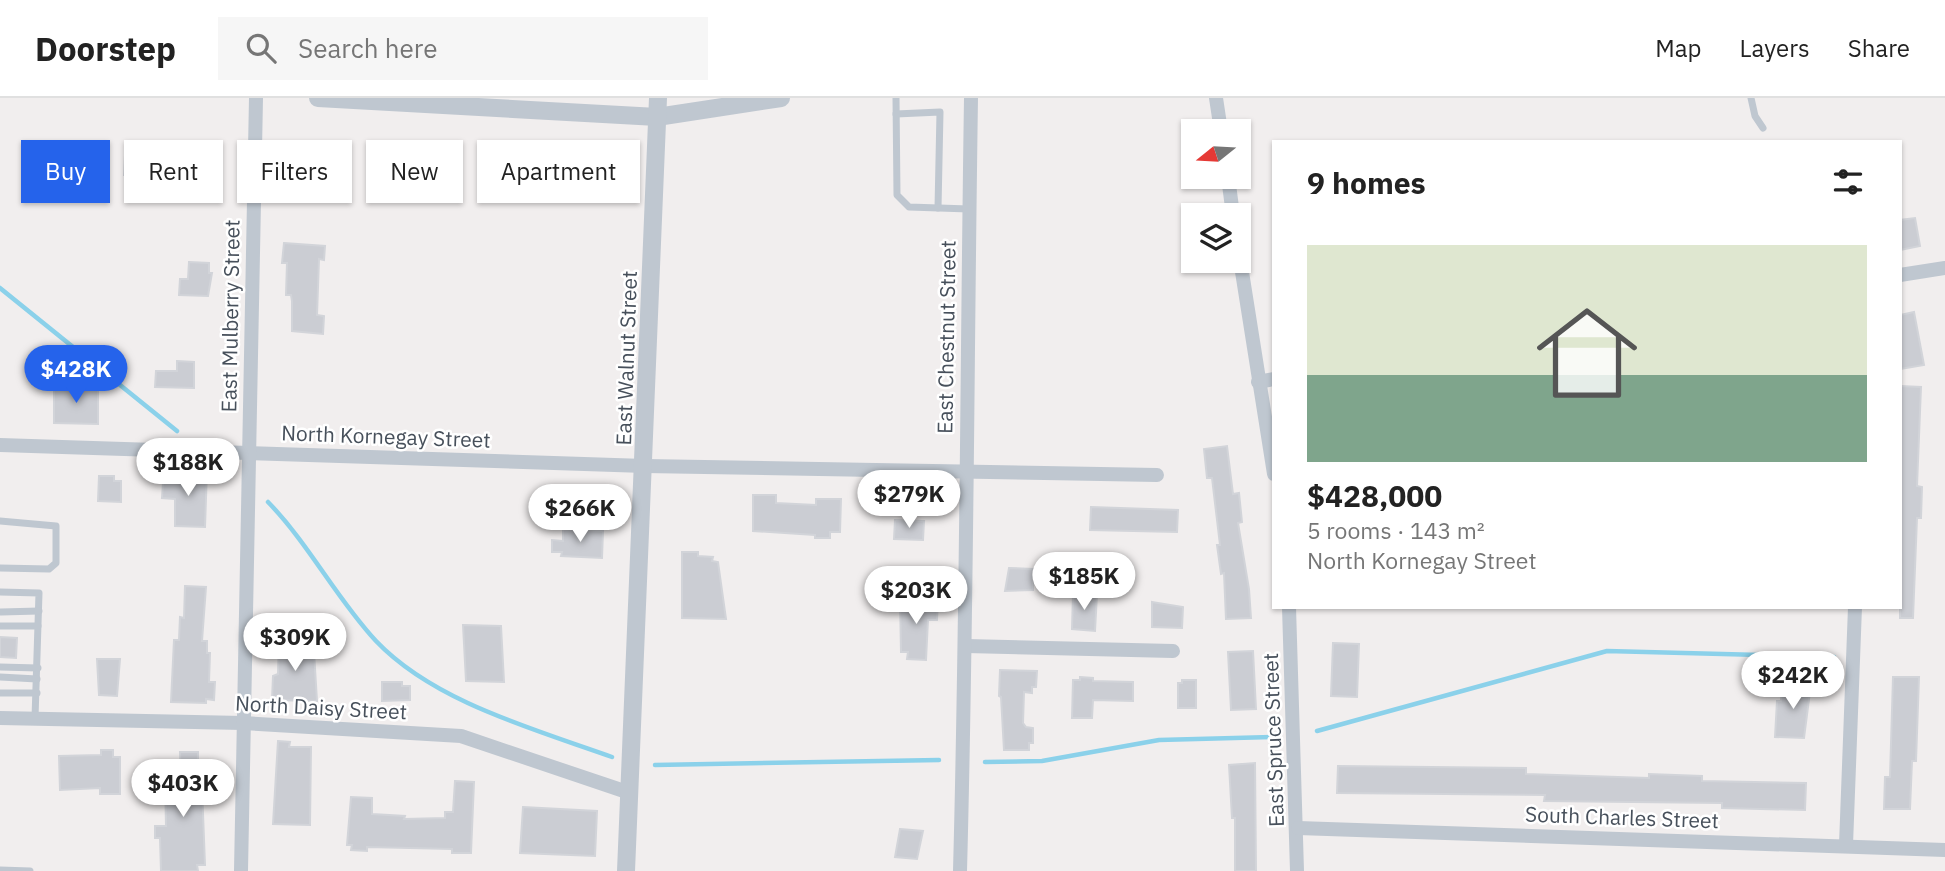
<!DOCTYPE html>
<meta charset="utf-8">
<style>
body{margin:0;font-family:"IBM Plex Sans",sans-serif;background:#f6f6f6;color:#222;height:100vh;display:flex;flex-direction:column;font-size:26px;white-space:nowrap}
*{box-sizing:border-box;margin:0}
p{font-size:23px;color:#767676}
.icon{flex:none;width:38px;height:38px;fill:none;stroke:currentColor;stroke-width:2;stroke-linecap:round;stroke-linejoin:round}
.map{position:relative;flex:1;overflow:hidden}
.drawer{position:absolute;left:1272px;top:42px;width:630px;height:469px;display:flex;flex-direction:column;background:#fff;border-radius:0px;box-shadow:0 2px 5px #0004}
.drawer>*{flex:none}
.banner{position:absolute;left:21px;top:42px;width:665px;height:63px;display:flex;gap:14px}
.needle{width:46px;rotate:252deg}
.controls{position:absolute;left:1181px;top:21px;display:grid;gap:14px}
.controls a{display:grid;place-items:center;width:70px;height:70px;border-radius:0px;background:#fff;box-shadow:0 2px 5px #0004;font-size:35px}
.price{position:absolute;translate:-50% -60px;padding:0 16px;border-radius:24px;background:#fff;color:#222;font-size:23px;line-height:46px;filter:drop-shadow(0 2px 4px #0008)}
.price::after{content:'';position:absolute;left:50%;top:42px;width:21px;height:16px;margin-left:-10px;background:inherit;clip-path:polygon(0 0,100% 0,50% 100%)}
.price.active{background:#2563eb;color:#fff}
ul{padding:0;list-style:none}
li{display:grid;align-content:center;gap:14px;height:371px;padding:0 35px}
li span{display:grid;place-items:center;height:217px;border-radius:0px;color:#555}
li>.icon{margin-inline-start:auto}
span .icon{width:126px;height:126px;fill:#fffc;stroke-width:1}
li b{font-size:30px}
h2{display:flex;justify-content:space-between;align-items:center;height:84px;padding:0 35px;font-size:30px}
.chip{padding:0 24px;border-radius:0px;background:#fff;box-shadow:0 2px 5px #0004;font-size:24px;line-height:63px}
.chip.active{background:#2563eb;color:#fff}
header{display:flex;align-items:center;gap:42px;box-sizing:border-box;height:98px;padding:0 35px;background:#fff;border-bottom:2px solid #e0e0e0}
header strong{font-size:33px}
nav{display:flex;gap:38px;margin-inline-start:auto;font-size:24px}
.search{width:490px;height:63px;background:#f6f6f6;display:flex;align-items:center;gap:18px;box-sizing:border-box;padding:0 24px;border-radius:0px;color:#767676;font-size:26px}
.map>svg:first-child{display:block}
.lines{fill:none;stroke-linecap:round;stroke-linejoin:round}
.stream{stroke:#8bd1ea;stroke-width:4.5}
.building{fill:#cbcdd3;stroke:#d2d4d9;stroke-width:2}
.service{stroke:#bfc7d0;stroke-width:7}
.minor{stroke:#bfc7d0;stroke-width:14}
.tertiary{stroke:#bfc7d0;stroke-width:18}
.labels{text-anchor:middle;dominant-baseline:central;stroke-width:5;stroke-linejoin:round;paint-order:stroke}
.street-label{font-size:21px;fill:#47505b;stroke:#fff}
</style>
<header>
<strong>Doorstep</strong>
<div class="search"><svg class="icon" aria-label="search" viewBox="0 0 24 24"><circle cx="10" cy="10" r="6"/><path d="M15 15l6 6"/></svg>Search here</div>
<nav><a>Map</a><a>Layers</a><a>Share</a></nav>
</header>
<div class="map">
<svg width="1945" height="773" viewBox="0 0 1945 773">
<rect width="100%" height="100%" fill="#f1eeee"/>
<g class="lines">
<g class="stream">
<path d="M0 190 177 333"/>
<path d="M268 404C309 446 336 500 376 543 434 604 534 631 612 659"/>
<path d="M1317 633 1607 553 1834 559"/>
<path d="M985 664 1042 663 1159 642 1273 639"/>
<path d="M655 667 939 662"/>
</g>
</g>
<g class="building">
<path d="M148 55 208 56V95H200V100H186L182 77H124L125 57 147 58Z"/>
<path d="M1915 120 1920 148 1900 152V122Z"/>
<path d="M284 145 325 148 324 162 319 161 317 217 324 218 323 236 292 233V203L291 197H286L287 165H282Z"/>
<path d="M189 164 209 165V175H212L208 198 179 197 180 181H188Z"/>
<path d="M1914 214 1924 267 1900 271V217Z"/>
<path d="M177 263 194 264V290L155 289 156 273H177Z"/>
<path d="M98 288V326L54 325V289Z"/>
<path d="M1900 288 1921 289 1917 388 1922 389 1921 420H1917L1913 520H1900Z"/>
<path d="M1227 348 1233 396 1239 395 1242 424 1238 425 1249 491 1251 520 1226 521 1224 475 1221 476 1217 447H1220L1212 380H1207L1204 351Z"/>
<path d="M194 372H207L205 429 175 428V401L162 400 163 385H169L172 376H194Z"/>
<path d="M99 378H114V383H121V404L98 403Z"/>
<path d="M753 397H776V405L816 407V401H841L840 434H830V440H815V437L753 433Z"/>
<path d="M1091 409 1178 412 1177 434 1090 432Z"/>
<path d="M895 422 924 423 923 442 894 441Z"/>
<path d="M563 431 603 433 602 460 561 458 562 454H552V442L563 443Z"/>
<path d="M682 454H698V458L713 459 712 463 718 464 726 521 682 520Z"/>
<path d="M1009 470 1033 471V492L1005 493Z"/>
<path d="M185 488 206 489 202 543H207V555H210L209 584H215L214 602 206 601V605L171 604 174 542H179L180 519 184 520Z"/>
<path d="M1073 495 1097 496 1095 533 1072 531Z"/>
<path d="M900 501 938 503 937 522H928L926 562 907 561 908 554H901Z"/>
<path d="M1152 504 1183 509 1182 530 1152 529Z"/>
<path d="M463 527 501 528 504 584 466 583Z"/>
<path d="M0 539 17 540 16 560 0 559Z"/>
<path d="M279 543 306 544V551L314 554 317 603 272 602 273 578 278 576Z"/>
<path d="M1333 545 1359 546 1357 599 1331 598Z"/>
<path d="M1253 553 1256 611 1231 612 1228 554Z"/>
<path d="M97 561H120L117 598 99 597Z"/>
<path d="M1000 572 1037 573 1036 589H1032V595L1024 594 1023 625 1026 629 1033 630V645H1029V652H1004L1001 599 999 598Z"/>
<path d="M1080 579 1093 580V583L1133 584V603L1093 602 1092 620H1072L1073 582H1080Z"/>
<path d="M1893 579H1919L1916 663H1912L1910 711H1884L1885 679H1890Z"/>
<path d="M1182 582H1196V610H1178V585H1182Z"/>
<path d="M382 584H402V588H410V602L382 603Z"/>
<path d="M1782 585 1811 586 1804 640 1775 639 1777 603H1781Z"/>
<path d="M278 643 290 644 289 649H311L310 727 273 726Z"/>
<path d="M101 652H113V659H120V696H100V690L60 692 59 658 101 657Z"/>
<path d="M180 654H198V664H201L205 767H197L198 773H161L160 740H155V728H166L165 681H181Z"/>
<path d="M1255 665 1256 773H1235V720H1232L1229 667Z"/>
<path d="M1338 668 1526 670V676L1649 680V676L1702 678V683L1806 685 1805 712 1722 710V705L1544 703 1545 697 1337 695Z"/>
<path d="M455 683 474 684 471 755H452V751L367 749V753L351 752 352 747H347L351 699 372 700V716L405 718 404 721 445 720V714H453Z"/>
<path d="M523 709 597 713 595 758 520 755Z"/>
<path d="M900 731 923 733 917 761 895 759Z"/>
</g>
<g class="lines">
<g class="service">
<path d="M896 0 897 97 909 109 969 111"/>
<path d="M1751 0 1755 18 1763 30"/>
<path d="M896 16 940 14 938 110"/>
<path d="M0 423 56 428V465L49 471 0 470"/>
<path d="M0 494 39 495 35 620"/>
<path d="M1 514 39 513"/>
<path d="M0 528H38"/>
<path d="M0 569 38 570"/>
<path d="M0 579 37 581"/>
<path d="M0 595H37"/>
<path d="M0 772 30 773"/>
</g>
<g class="minor">
<path d="M1216 0 1221 33"/>
<path d="M1228 79 1233 117"/>
<path d="M1239 155 1274 376"/>
<path d="M1900 177 1945 170"/>
<path d="M1258 284 1274 281"/>
<path d="M0 347 645 368 1157 377"/>
<path d="M1289 509 1297 773"/>
<path d="M966 548 1173 553"/>
<path d="M0 620 243 625 461 638 630 695"/>
<path d="M1298 730 1945 752"/>
<path d="M1846 747 1855 509"/>
<path d="M241 773 256 0"/>
<path d="M960 773C967 515 967 258 971 0"/>
</g>
<g class="tertiary">
<path d="M318 0 657 19 781 0"/>
<path d="M626 773 658 0"/>
</g>
</g>
<g class="labels">
<g class="street-label">
<text transform="translate(230 218) rotate(-89)">East Mulberry Street</text>
<text transform="translate(946 239) rotate(-89)">East Chestnut Street</text>
<text transform="translate(626 260) rotate(-88)">East Walnut Street</text>
<text transform="translate(386 338) rotate(2)">North Kornegay Street</text>
<text transform="translate(321 609) rotate(3)">North Daisy Street</text>
<text transform="translate(1273 642) rotate(-92)">East Spruce Street</text>
<text transform="translate(1622 719) rotate(2)">South Charles Street</text>
</g>
</g>
</svg>
<div class="controls">
<a><svg class="needle" viewBox="-14 -14 28 28"><path d="M0-13l5 13h-10z" fill="#e53935"/><path d="M0 13l5-13h-10z" fill="#767676"/></svg></a>
<a><svg class="icon" aria-label="layers" viewBox="0 0 24 24"><path d="M12 4l9 5-9 5-9-5zM3 14l9 5 9-5"/></svg></a>
</div>
<b class="price active" style="left:76px;top:307px">$428K</b>
<b class="price" style="left:188px;top:400px">$188K</b>
<b class="price" style="left:909px;top:432px">$279K</b>
<b class="price" style="left:580px;top:446px">$266K</b>
<b class="price" style="left:1084px;top:514px">$185K</b>
<b class="price" style="left:916px;top:528px">$203K</b>
<b class="price" style="left:295px;top:575px">$309K</b>
<b class="price" style="left:1793px;top:613px">$242K</b>
<b class="price" style="left:183px;top:721px">$403K</b>
<div class="banner">
<a class="chip active">Buy</a>
<a class="chip">Rent</a>
<a class="chip">Filters</a>
<a class="chip">New</a>
<a class="chip">Apartment</a>
</div>
<section class="drawer">
<h2>9 homes<svg class="icon" aria-label="filters" viewBox="0 0 24 24"><path d="M4 7h16M4 17h16"/><circle cx="9" cy="7" r="2"/><circle cx="15" cy="17" r="2"/></svg></h2>
<ul>
<li><span style="background:linear-gradient(#dfe7d0 60%,#7fa58c 0)"><svg class="icon" aria-label="home" viewBox="0 0 24 24"><path d="M3 11l9-7 9 7M6 9v11h12V9"/></svg></span><div><b>$428,000</b><p>5 rooms · 143 m²</p><p>North Kornegay Street</p></div></li>
</ul>
</section>
</div>
